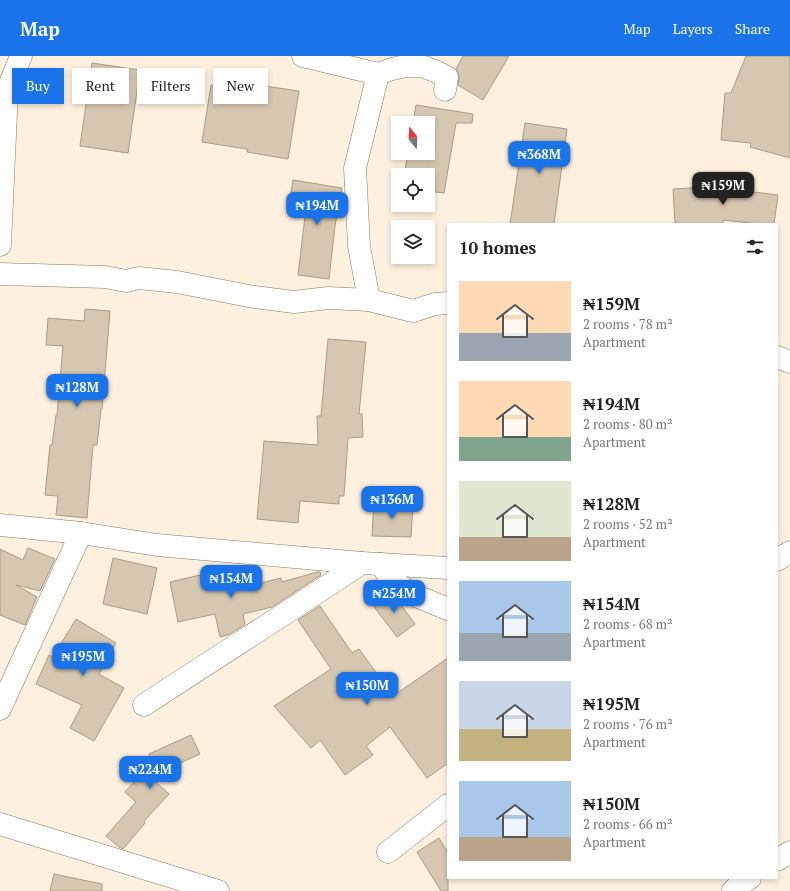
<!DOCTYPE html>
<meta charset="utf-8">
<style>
body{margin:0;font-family:"PT Serif",serif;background:#f2f2f2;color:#222;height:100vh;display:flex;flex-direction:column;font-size:15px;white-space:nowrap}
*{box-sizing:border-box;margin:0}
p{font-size:13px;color:#767676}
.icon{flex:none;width:22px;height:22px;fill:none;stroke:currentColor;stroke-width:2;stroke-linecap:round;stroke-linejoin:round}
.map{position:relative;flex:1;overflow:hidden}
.side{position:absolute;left:447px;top:167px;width:331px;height:656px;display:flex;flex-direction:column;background:#fff;border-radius:0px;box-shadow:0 2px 6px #0003}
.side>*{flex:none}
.top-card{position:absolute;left:12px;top:12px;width:375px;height:36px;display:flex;gap:8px}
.needle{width:26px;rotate:342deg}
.buttons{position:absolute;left:391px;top:60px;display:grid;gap:8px}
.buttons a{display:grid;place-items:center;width:44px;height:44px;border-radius:0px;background:#fff;box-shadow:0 2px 6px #0003;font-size:20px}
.price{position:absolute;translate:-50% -34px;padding:0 9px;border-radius:8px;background:#1a73e8;color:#fff;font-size:13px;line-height:26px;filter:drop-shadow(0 1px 2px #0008)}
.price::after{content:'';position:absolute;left:50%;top:24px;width:12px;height:9px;margin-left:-6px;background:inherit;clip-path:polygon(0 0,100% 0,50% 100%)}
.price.on{background:#222;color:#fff}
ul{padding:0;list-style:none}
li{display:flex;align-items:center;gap:12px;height:100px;padding:0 12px}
li span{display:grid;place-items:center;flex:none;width:112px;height:80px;border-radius:0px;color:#555}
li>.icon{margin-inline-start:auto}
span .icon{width:48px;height:48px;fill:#fffc;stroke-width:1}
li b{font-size:17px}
h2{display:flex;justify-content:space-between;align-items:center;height:48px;padding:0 12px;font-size:17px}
.chip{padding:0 14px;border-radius:0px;background:#fff;box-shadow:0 2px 6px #0003;font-size:14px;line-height:36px}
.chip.on{background:#1a73e8;color:#fff}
header{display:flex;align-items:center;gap:24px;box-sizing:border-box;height:56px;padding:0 20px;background:#1a73e8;color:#fff}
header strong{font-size:19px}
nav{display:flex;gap:22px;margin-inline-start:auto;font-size:14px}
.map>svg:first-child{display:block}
.building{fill:#d6c7b0;stroke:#a99b85}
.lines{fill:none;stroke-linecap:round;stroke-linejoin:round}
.street-casing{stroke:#867863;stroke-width:23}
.street{stroke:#fff;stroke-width:22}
</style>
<header>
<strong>Map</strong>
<nav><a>Map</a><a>Layers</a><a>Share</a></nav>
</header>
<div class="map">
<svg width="790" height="835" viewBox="0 0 790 835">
<rect width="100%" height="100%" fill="#fdf0de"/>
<g class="building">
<path d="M463 0H509L483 44 458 29 459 22 458 16 456 13Z"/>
<path d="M746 0H790V102L750 91 751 87 721 84 725 37H731Z"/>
<path d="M92 7 140 14 128 97 80 90Z"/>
<path d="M211 29 256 36 257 29 299 35 288 103 247 96V93L202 86Z"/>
<path d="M416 49 473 58 472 67H456L444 137 428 135V119H404L408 97H428V67H413Z"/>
<path d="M525 67 567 73 554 168H510Z"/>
<path d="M293 124 342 132 335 170 329 223 298 219 306 152 289 149Z"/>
<path d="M720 130 721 132 778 139 774 168H760L723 164V168H675L673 133Z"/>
<path d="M85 253 110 255 102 353H101L97 389H93L87 462 56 459 58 440 45 439 50 389H52L56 359H57L63 290 46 289 48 262 84 265Z"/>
<path d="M328 283 366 286 359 358H362L363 381 348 382 344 440H339V448L300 445 298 467 257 463 264 385 318 389 317 360H321Z"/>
<path d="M374 446 413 448 411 481 372 480Z"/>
<path d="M28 492 55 503 40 535 16 529 37 541 25 569 0 559V493L23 504Z"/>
<path d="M113 502 157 512 147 558 103 548Z"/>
<path d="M317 516H320L321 519 272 551 243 558 245 568 230 578 220 581 215 558 178 566 170 526 200 519 203 532 236 525 237 533 281 522 282 526Z"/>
<path d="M387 537 395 541 415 568 397 581 372 548Z"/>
<path d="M320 550 352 597 359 593 393 640 448 602V707L427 722 390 671 366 690 373 699 345 719 320 684 311 692 274 650 331 613 298 564Z"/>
<path d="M76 563 116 587 99 618 124 632 94 685 70 672 82 649 36 628 49 599 53 601Z"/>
<path d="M191 679 200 698 150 721 169 738 144 765 145 767 123 793 119 791 106 780 136 746 125 736 152 706 149 698Z"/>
<path d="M439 782 448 797V835H441L417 796Z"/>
<path d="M54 818 102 828V835H50Z"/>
</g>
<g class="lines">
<g class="street-casing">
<g id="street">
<path d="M303 0 378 18 392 13 405 10H421L435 15 447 21 445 34"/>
<path d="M0 189 7 35 21 0"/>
<path d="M0 218 105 221 126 225 139 222 177 226 254 241 294 246 328 242 369 244 413 255 435 248 448 247"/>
<path d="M369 244 359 190 355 112 378 18"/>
<path d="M777 301 790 306"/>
<path d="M0 469 81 477 157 489 362 507 448 512"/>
<path d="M777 504 790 496"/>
<path d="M380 508 394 526 414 539 448 553"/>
<path d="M144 649C217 601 290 555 362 507"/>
<path d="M0 653 81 477"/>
<path d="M0 768 218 835"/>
<path d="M388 796 448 749"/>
<path d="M777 804 790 796"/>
<path d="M733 835 739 829 750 822"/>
</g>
</g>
<use href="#street" class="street"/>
</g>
</svg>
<div class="buttons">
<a><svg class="needle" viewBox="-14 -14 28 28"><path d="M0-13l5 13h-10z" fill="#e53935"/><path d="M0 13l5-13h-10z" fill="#767676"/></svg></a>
<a><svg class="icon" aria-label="locate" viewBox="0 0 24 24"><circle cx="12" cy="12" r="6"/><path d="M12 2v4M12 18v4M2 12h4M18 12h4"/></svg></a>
<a><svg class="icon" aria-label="layers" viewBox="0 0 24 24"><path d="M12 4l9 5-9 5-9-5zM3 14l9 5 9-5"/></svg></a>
</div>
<b class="price" style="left:539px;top:119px">₦368M</b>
<b class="price on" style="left:723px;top:150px">₦159M</b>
<b class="price" style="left:317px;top:170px">₦194M</b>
<b class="price" style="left:77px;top:352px">₦128M</b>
<b class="price" style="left:392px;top:464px">₦136M</b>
<b class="price" style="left:231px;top:543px">₦154M</b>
<b class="price" style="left:394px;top:558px">₦254M</b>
<b class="price" style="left:83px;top:621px">₦195M</b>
<b class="price" style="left:367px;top:650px">₦150M</b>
<b class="price" style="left:150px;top:734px">₦224M</b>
<div class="top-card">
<a class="chip on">Buy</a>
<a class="chip">Rent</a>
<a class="chip">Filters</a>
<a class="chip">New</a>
</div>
<section class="side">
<h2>10 homes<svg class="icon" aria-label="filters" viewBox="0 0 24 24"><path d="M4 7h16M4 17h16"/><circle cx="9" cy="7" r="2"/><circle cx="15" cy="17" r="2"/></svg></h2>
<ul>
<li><span style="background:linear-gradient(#ffd9b3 65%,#9aa5b1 0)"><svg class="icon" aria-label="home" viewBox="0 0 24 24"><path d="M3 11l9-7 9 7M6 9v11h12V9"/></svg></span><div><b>₦159M</b><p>2 rooms · 78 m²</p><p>Apartment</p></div></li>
<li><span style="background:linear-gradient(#ffd9b3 70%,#7fa58c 0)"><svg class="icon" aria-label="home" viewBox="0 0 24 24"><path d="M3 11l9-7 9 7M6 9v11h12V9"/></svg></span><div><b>₦194M</b><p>2 rooms · 80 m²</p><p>Apartment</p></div></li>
<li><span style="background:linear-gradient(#dfe7d0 70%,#b9a48a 0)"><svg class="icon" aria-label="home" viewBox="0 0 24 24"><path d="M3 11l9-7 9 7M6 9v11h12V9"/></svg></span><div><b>₦128M</b><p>2 rooms · 52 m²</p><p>Apartment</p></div></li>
<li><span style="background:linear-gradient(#a9c7e8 65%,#9aa5b1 0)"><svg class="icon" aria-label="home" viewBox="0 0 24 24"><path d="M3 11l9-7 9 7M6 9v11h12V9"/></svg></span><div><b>₦154M</b><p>2 rooms · 68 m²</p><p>Apartment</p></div></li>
<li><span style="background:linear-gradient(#c9d6e8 60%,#c2b280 0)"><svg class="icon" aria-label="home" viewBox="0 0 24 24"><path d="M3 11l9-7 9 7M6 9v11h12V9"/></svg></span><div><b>₦195M</b><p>2 rooms · 76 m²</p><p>Apartment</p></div></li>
<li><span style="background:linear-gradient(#a9c7e8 70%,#b9a48a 0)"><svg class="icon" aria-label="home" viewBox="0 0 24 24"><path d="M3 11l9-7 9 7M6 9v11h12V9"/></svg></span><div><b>₦150M</b><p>2 rooms · 66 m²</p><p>Apartment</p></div></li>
</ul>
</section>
</div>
